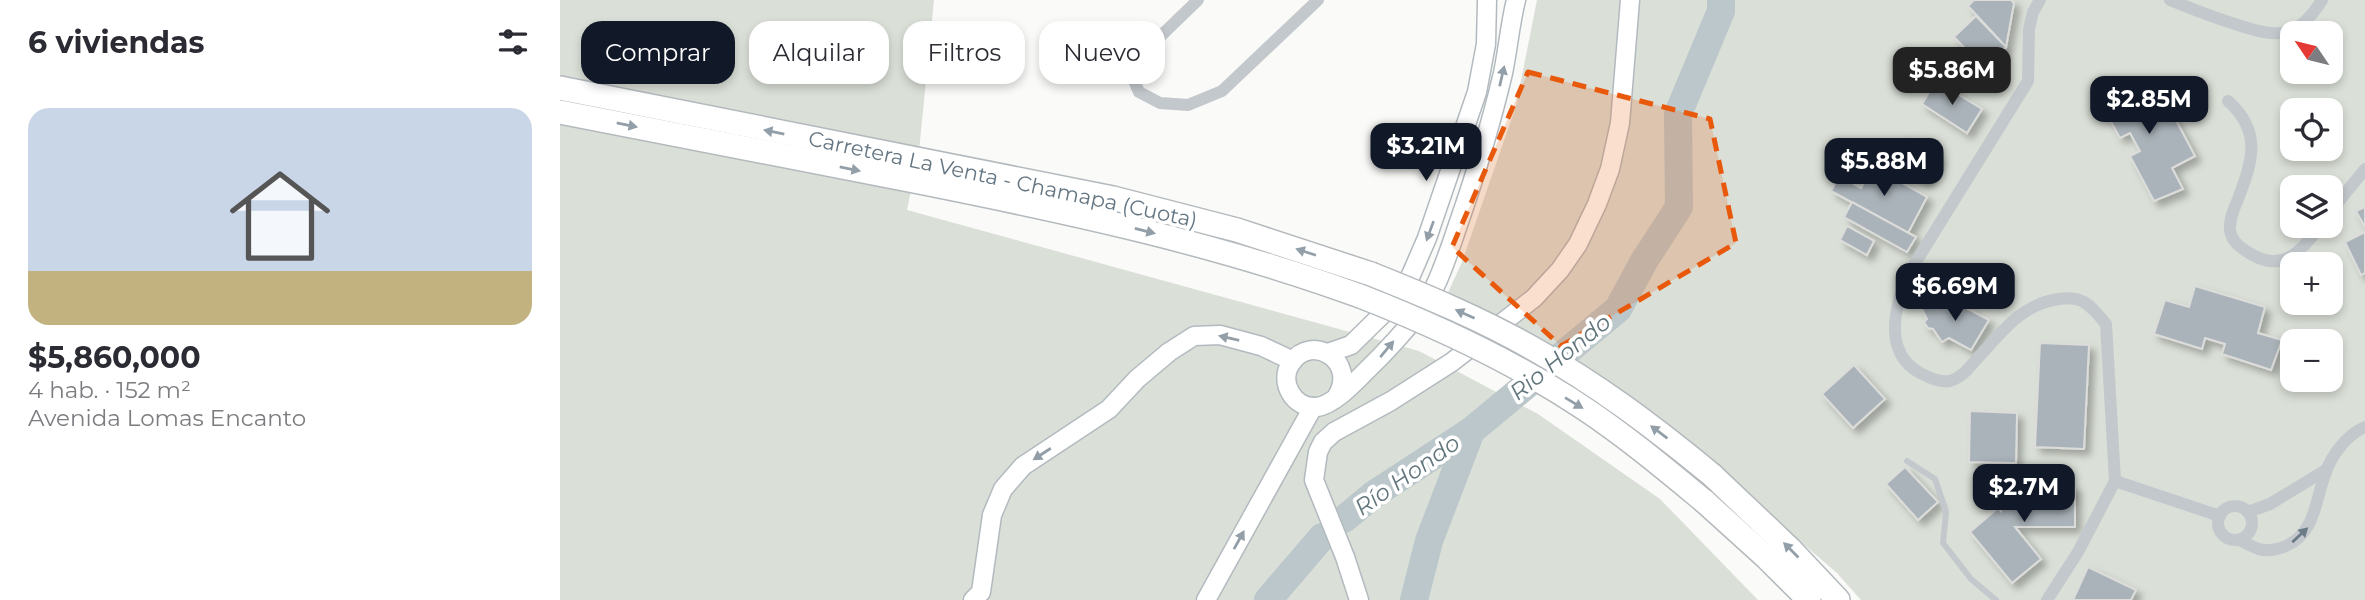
<!DOCTYPE html>
<html lang="es">
<meta charset="utf-8">
<style>
body{margin:0;font-family:Montserrat,sans-serif;background:#f2f2f3;color:#2b2b33;height:100vh;display:flex;flex-direction:column;font-size:26px;white-space:nowrap}
*{box-sizing:border-box;margin:0}
p{font-size:23px;color:#7c7c81}
.icon{flex:none;width:38px;height:38px;fill:none;stroke:currentColor;stroke-width:2;stroke-linecap:round;stroke-linejoin:round}
.map{position:relative;flex:1;overflow:hidden}
.panel{display:flex;flex-direction:column;background:#fff;width:560px}
.panel>*{flex:none}
.banner{position:absolute;left:21px;top:21px;width:665px;height:63px;display:flex;gap:14px}
.needle{width:46px;rotate:305deg}
.controls{position:absolute;left:1720px;top:21px;display:grid;gap:14px}
.controls a{display:grid;place-items:center;width:63px;height:63px;border-radius:14px;background:#fff;box-shadow:0 4px 10px #0003;font-size:35px}
.price{position:absolute;translate:-50% -60px;padding:0 16px;border-radius:14px;background:#111827;color:#fff;font-size:23px;line-height:46px;filter:drop-shadow(0 2px 4px #0008)}
.price::after{content:'';position:absolute;left:50%;top:42px;width:21px;height:16px;margin-left:-10px;background:inherit;clip-path:polygon(0 0,100% 0,50% 100%)}
.price.current{background:#222;color:#fff}
ul{padding:0;list-style:none}
li{display:grid;align-content:center;gap:14px;height:371px;padding:0 28px}
li+li{border-top:2px solid #e1e1e2}
li span{display:grid;place-items:center;height:217px;border-radius:21px;color:#555}
li>.icon{margin-inline-start:auto}
span .icon{width:126px;height:126px;fill:#fffc;stroke-width:1}
li b{font-size:30px}
h2{display:flex;justify-content:space-between;align-items:center;height:84px;padding:0 28px;font-size:30px}
.chip{padding:0 24px;border-radius:21px;background:#fff;box-shadow:0 4px 10px #0003;font-size:24px;line-height:63px}
.chip.current{background:#111827;color:#fff}
main{display:flex;flex:1;min-height:0}
.map>svg:first-child{display:block}
.green{fill:#dadfd7;fill-rule:evenodd}
.lines{fill:none;stroke-linecap:round;stroke-linejoin:round}
.river{stroke:#bbc7cb;stroke-width:28}
.building{fill:#aab3b9;stroke:#dcdcda;stroke-width:2;filter:url(#shadow)}
.secondary-casing{stroke:#b3babf;stroke-width:21}
.motorway-casing{stroke:#b4b9bd;stroke-width:26}
.service{stroke:#c3c8cc;stroke-width:6}
.minor{stroke:#c3c8cc;stroke-width:12}
.secondary{stroke:#fff;stroke-width:18}
.motorway{stroke:#fff;stroke-width:23}
.motorway-bridge-casing{stroke:#b4b9bd;stroke-width:26;stroke-linecap:butt}
.motorway-bridge{stroke:#fff;stroke-width:23}
.oneway{fill:#939fa8}
.oneway2{fill:#6a7a87}
.marked{fill:#e8590c;fill-opacity:0.2;stroke:#e8590c;stroke-width:5;stroke-dasharray:14 9;stroke-linejoin:round}
.labels{text-anchor:middle;dominant-baseline:central;stroke-width:7;stroke-linejoin:round;paint-order:stroke}
.street-label{font-size:21px;fill:#657683;stroke:#fff}
.water-label{font-size:23px;font-style:italic;fill:#60757c;stroke:#fff}
</style>
<main>
<section class="panel">
<h2>6 viviendas<svg class="icon" aria-label="filters" viewBox="0 0 24 24"><path d="M4 7h16M4 17h16"/><circle cx="9" cy="7" r="2"/><circle cx="15" cy="17" r="2"/></svg></h2>
<ul>
<li><span style="background:linear-gradient(#c9d6e8 75%,#c2b280 0)"><svg class="icon" aria-label="home" viewBox="0 0 24 24"><path d="M3 11l9-7 9 7M6 9v11h12V9"/></svg></span><div><b>$5,860,000</b><p>4 hab. · 152 m²</p><p>Avenida Lomas Encanto</p></div></li>
</ul>
</section>
<div class="map">
<svg width="1805" height="600" viewBox="0 0 1805 600">
<defs>
<filter id="shadow"><feDropShadow dx="5.5" dy="5.5" stdDeviation="3.5" flood-color="#0004"/></filter>
</defs>
<rect width="100%" height="100%" fill="#fafaf8"/>
<g class="green">
<path d="M0 0H374L359 151 347 210 859 351 978 414 1100 499 1198 600H0Z"/>
<path d="M977 0H1805V600H1301L1277 573 1201 508 886 297 902 262 956 106ZM1732 33H1771V72H1732ZM1732 110H1771V149H1732ZM1732 187H1771V226H1732ZM1732 264H1771V303H1732ZM1732 341H1771V380H1732Z"/>
</g>
<g class="lines">
<g class="river">
<path d="M784 519 813 495 911 431 1058 309 1084 261 1119 207 1118 114 1161 11V0"/>
<path d="M708 600 762 537"/>
<path d="M854 600 869 541 911 431"/>
</g>
</g>
<g class="building">
<path d="M1414 0H1451L1454 3 1446 47 1408 6Z"/>
<path d="M1416 16 1446 47 1424 68 1394 37Z"/>
<path d="M1569 80 1581 102 1601 92 1635 156 1612 168 1623 189 1594 201 1570 156 1580 151 1570 133 1560 138 1536 94Z"/>
<path d="M1376 81 1422 109 1407 133 1362 104Z"/>
<path d="M1343 137 1379 157 1365 182 1329 162Z"/>
<path d="M1313 167 1367 197 1348 233 1271 191 1279 176 1301 188Z"/>
<path d="M1292 202 1356 237 1347 252 1284 217Z"/>
<path d="M1805 207V227L1796 211Z"/>
<path d="M1287 226 1314 241 1307 255 1280 240Z"/>
<path d="M1805 232V273L1801 275 1785 242Z"/>
<path d="M1635 286 1705 307 1698 333 1722 340 1711 370 1662 354 1665 344 1645 338 1642 349 1594 334 1605 300 1629 307Z"/>
<path d="M1391 300 1429 320 1411 350 1389 338 1382 342 1373 329 1368 328 1364 322 1367 319 1361 307 1382 301Z"/>
<path d="M1480 343 1529 345 1524 449 1475 447Z"/>
<path d="M1294 365 1325 399 1293 428 1262 394Z"/>
<path d="M1410 411 1457 413 1456 463 1409 462Z"/>
<path d="M1345 467 1378 502 1358 520 1326 484Z"/>
<path d="M1441 486H1515V527H1455L1481 559 1452 583 1410 532 1438 508 1441 511Z"/>
<path d="M1528 567 1576 590 1571 600H1513Z"/>
</g>
<g class="lines">
<g class="secondary-casing">
<g id="secondary">
<path d="M768 353 791 345 837 300 851 275 867 238 917 92 926 44 927 0"/>
<path d="M777 396C798 362 752 332 731 363 718 382 734 409 757 407 773 405 793 384 804 373 823 355 853 323 867 301 880 281 891 245 899 222 916 173 931 124 943 73 948 49 950 24 956 0"/>
<path d="M413 600 421 592 432 515 443 489 463 466 549 409 577 379 609 352 634 336 660 335 701 346 733 361"/>
<path d="M646 600 753 407"/>
<path d="M799 600 785 557 754 480 758 452 763 442 774 432 831 401 892 362 974 298 1000 270 1018 244 1037 204 1050 169 1060 123 1070 0"/>
</g>
</g>
<g class="motorway-casing">
<g id="motorway">
<path d="M0 88 553 198 677 230 811 274"/>
<path d="M0 112C118 135 236 158 354 181 505 211 655 243 800 296"/>
<path d="M1152 475 1229 548 1278 600"/>
<path d="M1144 501 1207 558 1249 600"/>
</g>
</g>
<path class="service" d="M1347 461 1375 479 1386 512 1383 543 1411 579 1436 600"/>
<g class="minor">
<path d="M638 0 578 58 572 76 579 92 600 103 628 105 662 91 758 0"/>
<path d="M1480 0 1473 12 1469 29 1468 81 1349 273C1335 305 1322 352 1360 373 1368 377 1380 383 1390 381 1401 378 1408 369 1415 361 1438 337 1458 307 1493 300 1521 294 1529 303 1546 324L1555 481 1518 552 1487 600"/>
<path d="M1610 0C1632 9 1655 18 1678 25 1718 38 1737 40 1762 0"/>
<path d="M1668 101C1702 131 1693 161 1678 199 1674 209 1669 219 1670 230 1671 239 1678 246 1686 251 1721 275 1739 253 1761 226"/>
<path d="M1771 211 1805 169"/>
<path d="M1555 481 1660 516"/>
<circle cx="1675" cy="523" r="17"/>
<path d="M1688 512 1710 504 1766 470"/>
<path d="M1680 540C1698 550 1705 554 1726 546 1756 533 1755 499 1766 472 1772 454 1788 434 1805 427"/>
</g>
<use href="#secondary" class="secondary"/>
<use href="#motorway" class="motorway"/>
<g class="motorway-bridge-casing">
<g id="motorway-bridge">
<path d="M811 274C866 296 921 319 972 348 1037 384 1095 428 1152 475"/>
<path d="M800 296C877 326 956 363 1025 409 1067 437 1105 469 1144 501"/>
</g>
</g>
<use href="#motorway-bridge" class="motorway-bridge"/>
</g>
<defs><path id="oneway-solid" d="M-6-.8H1V-3.2L6.5 0L1 3.2V.8H-6Z" transform="scale(1.75)"/></defs>
<g class="oneway">
<use href="#oneway-solid" transform="translate(942 76) rotate(-77)"/>
<use href="#oneway-solid" transform="translate(67 125) rotate(11)"/>
<use href="#oneway-solid" transform="translate(214 132) rotate(-169)"/>
<use href="#oneway-solid" transform="translate(290 169) rotate(11)"/>
<use href="#oneway-solid" transform="translate(585 231) rotate(14)"/>
<use href="#oneway-solid" transform="translate(870 231) rotate(110)"/>
<use href="#oneway-solid" transform="translate(746 252) rotate(-162)"/>
<use href="#oneway-solid" transform="translate(905 314) rotate(-156)"/>
<use href="#oneway-solid" transform="translate(669 338) rotate(-167)"/>
<use href="#oneway-solid" transform="translate(827 349) rotate(-50)"/>
<use href="#oneway-solid" transform="translate(1014 403) rotate(31)"/>
<use href="#oneway-solid" transform="translate(1099 432) rotate(-143)"/>
<use href="#oneway-solid" transform="translate(482 454) rotate(147)"/>
<use href="#oneway-solid" transform="translate(679 540) rotate(-61)"/>
<use href="#oneway-solid" transform="translate(1231 550) rotate(-135)"/>
</g>
<use class="oneway2" href="#oneway-solid" transform="translate(1740 535) rotate(-43)"/>
<path class="marked" d="M968 72 1150 119 1176 243 1001 346 892 247Z"/>
<g class="labels">
<g class="street-label">
<text transform="translate(443 179) rotate(12)">Carretera La Venta - Chamapa (Cuota)</text>
</g>
<g class="water-label">
<text transform="translate(1000 357) rotate(-39)">Rio Hondo</text>
<text transform="translate(847 475) rotate(-35)">Río Hondo</text>
</g>
</g>
</svg>
<div class="controls">
<a><svg class="needle" viewBox="-14 -14 28 28"><path d="M0-13l5 13h-10z" fill="#e53935"/><path d="M0 13l5-13h-10z" fill="#7c7c81"/></svg></a>
<a><svg class="icon" aria-label="locate" viewBox="0 0 24 24"><circle cx="12" cy="12" r="6"/><path d="M12 2v4M12 18v4M2 12h4M18 12h4"/></svg></a>
<a><svg class="icon" aria-label="layers" viewBox="0 0 24 24"><path d="M12 4l9 5-9 5-9-5zM3 14l9 5 9-5"/></svg></a>
<a>+</a>
<a>−</a>
</div>
<b class="price current" style="left:1392px;top:107px">$5.86M</b>
<b class="price" style="left:1589px;top:136px">$2.85M</b>
<b class="price" style="left:866px;top:183px">$3.21M</b>
<b class="price" style="left:1324px;top:198px">$5.88M</b>
<b class="price" style="left:1395px;top:323px">$6.69M</b>
<b class="price" style="left:1464px;top:524px">$2.7M</b>
<div class="banner">
<a class="chip current">Comprar</a>
<a class="chip">Alquilar</a>
<a class="chip">Filtros</a>
<a class="chip">Nuevo</a>
</div>
</div>
</main>
